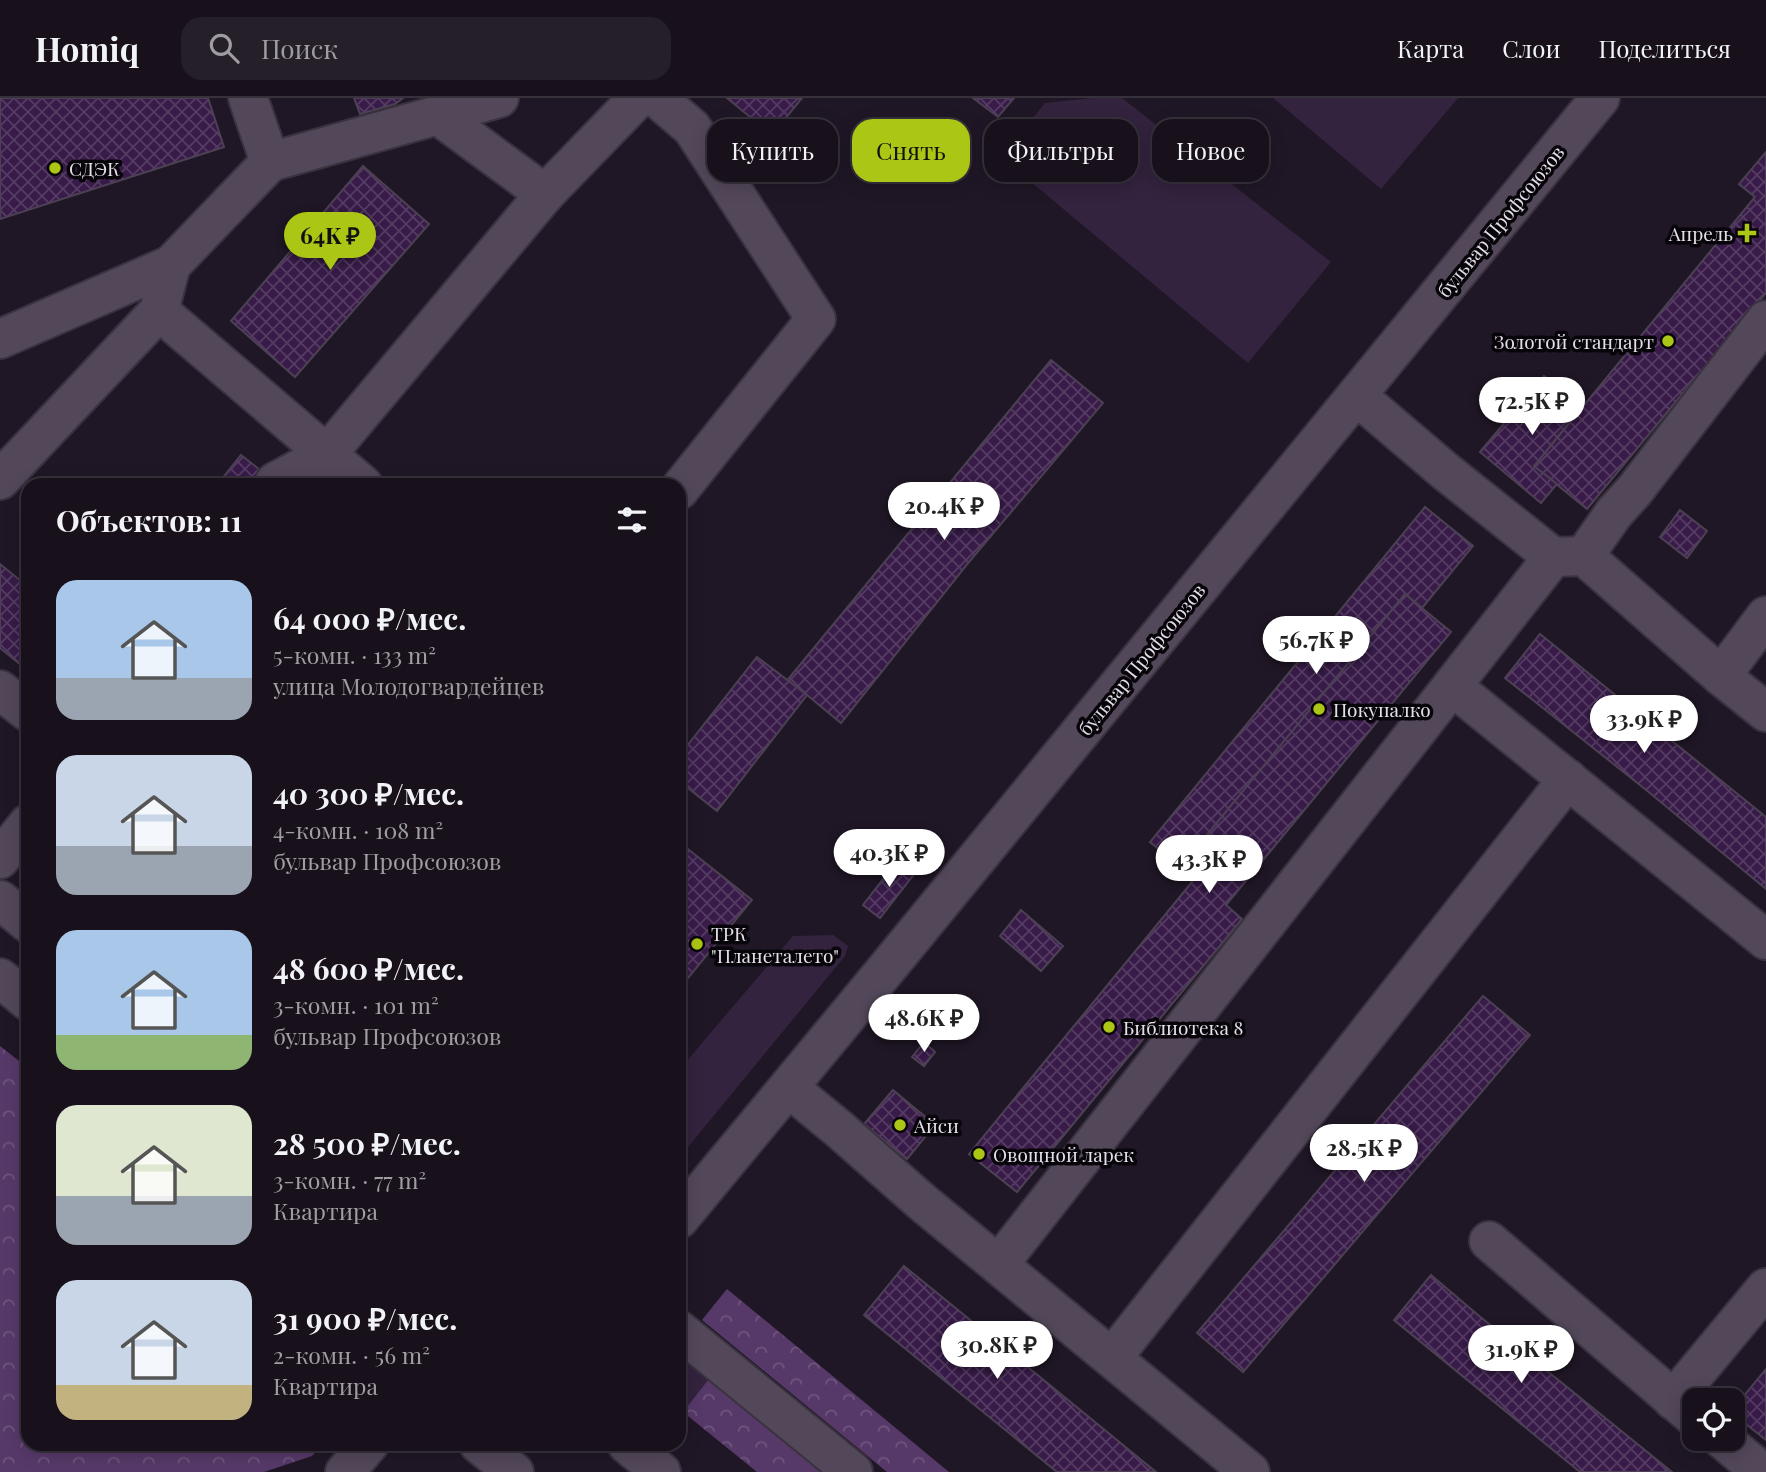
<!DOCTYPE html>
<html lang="ru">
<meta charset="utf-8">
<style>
body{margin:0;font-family:"Playfair Display",serif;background:#251f29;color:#f1f3f6;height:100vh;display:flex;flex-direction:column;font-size:26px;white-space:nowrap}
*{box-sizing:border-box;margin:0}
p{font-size:23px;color:#9f9da3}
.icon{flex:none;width:38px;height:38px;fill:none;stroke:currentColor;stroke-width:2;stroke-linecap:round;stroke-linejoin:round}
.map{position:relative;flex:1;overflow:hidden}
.details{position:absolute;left:21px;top:380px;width:665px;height:973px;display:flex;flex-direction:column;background:#18111c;border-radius:21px;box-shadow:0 4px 18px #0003,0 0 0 2px #36313b}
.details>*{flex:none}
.banner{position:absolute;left:707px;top:21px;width:665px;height:63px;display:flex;gap:14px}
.buttons{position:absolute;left:1682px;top:1290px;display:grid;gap:14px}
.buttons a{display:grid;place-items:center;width:63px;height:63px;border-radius:14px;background:#18111c;box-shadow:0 4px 18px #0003,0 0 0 2px #36313b;font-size:35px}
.price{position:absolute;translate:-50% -60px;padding:0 16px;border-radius:24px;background:#fff;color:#222;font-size:23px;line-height:46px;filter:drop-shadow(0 2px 4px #0008)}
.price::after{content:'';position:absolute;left:50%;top:42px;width:21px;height:16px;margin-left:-10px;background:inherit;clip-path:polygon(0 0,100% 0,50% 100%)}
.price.selected{background:#abc614;color:#111}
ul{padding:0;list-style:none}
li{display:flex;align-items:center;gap:21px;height:175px;padding:0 35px}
li span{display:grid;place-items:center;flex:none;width:196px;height:140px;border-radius:21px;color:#555}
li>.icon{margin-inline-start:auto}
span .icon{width:84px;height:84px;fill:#fffc;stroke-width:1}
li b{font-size:30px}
h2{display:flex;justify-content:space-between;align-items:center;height:84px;padding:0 35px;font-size:30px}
.tag{padding:0 24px;border-radius:21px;background:#18111c;box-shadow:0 4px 18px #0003,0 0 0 2px #36313b;font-size:24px;line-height:63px}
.tag.selected{background:#abc614;color:#111}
header{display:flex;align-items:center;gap:42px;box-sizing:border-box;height:98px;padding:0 35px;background:#18111c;border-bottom:2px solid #36313b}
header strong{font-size:33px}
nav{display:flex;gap:38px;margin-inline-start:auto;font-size:24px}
.search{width:490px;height:63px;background:#251f29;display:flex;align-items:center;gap:18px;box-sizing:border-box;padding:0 24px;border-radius:21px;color:#9f9da3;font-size:26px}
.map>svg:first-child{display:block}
.green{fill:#33233e}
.forest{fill:url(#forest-crowns)}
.building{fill:url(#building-cross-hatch);stroke:#4c4153;stroke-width:2}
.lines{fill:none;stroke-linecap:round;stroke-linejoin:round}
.minor-casing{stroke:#3a333f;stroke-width:42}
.minor{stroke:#53485a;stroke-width:38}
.poi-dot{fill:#abc614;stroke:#08050a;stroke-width:2.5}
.labels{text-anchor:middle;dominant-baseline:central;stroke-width:7;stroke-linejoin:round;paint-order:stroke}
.poi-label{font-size:19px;fill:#e4dee9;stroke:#08050a;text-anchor:start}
.street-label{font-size:19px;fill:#e4dee9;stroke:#08050a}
</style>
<header>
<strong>Homiq</strong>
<div class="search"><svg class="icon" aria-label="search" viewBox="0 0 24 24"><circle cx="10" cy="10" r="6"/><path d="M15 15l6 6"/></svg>Поиск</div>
<nav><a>Карта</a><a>Слои</a><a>Поделиться</a></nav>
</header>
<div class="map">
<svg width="1766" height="1374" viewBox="0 0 1766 1374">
<defs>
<pattern id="forest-crowns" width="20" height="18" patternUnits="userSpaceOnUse" patternTransform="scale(1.75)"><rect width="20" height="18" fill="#573969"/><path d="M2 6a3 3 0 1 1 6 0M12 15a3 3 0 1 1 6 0" fill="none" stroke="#6f557e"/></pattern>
<pattern id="building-cross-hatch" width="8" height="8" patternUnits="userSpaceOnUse" patternTransform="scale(1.75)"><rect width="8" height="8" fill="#381b49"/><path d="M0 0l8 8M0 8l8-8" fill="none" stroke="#553c63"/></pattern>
</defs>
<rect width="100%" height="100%" fill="#201726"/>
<g class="green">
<path d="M1092 0H1122L1331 164 1248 265 1001 59 1045 5Z"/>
<path d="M1273 0H1458L1381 91Z"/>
<path d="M833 837 848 848 845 858 679 1060V972L793 838Z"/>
<path d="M679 1250 712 1277 683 1314 679 1311Z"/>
</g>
<g class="forest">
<path d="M0 948 28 970V1346H323L312 1358 264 1374H0Z"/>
<path d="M727 1191 949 1374H887L702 1222Z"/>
<path d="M712 1277 831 1374H757L683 1314Z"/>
</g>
<g class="building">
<path d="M0 0H208L224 49 0 121Z"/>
<path d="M354 0H403L395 6 360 16Z"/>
<path d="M727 0H802L772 37Z"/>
<path d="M973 0H1014L998 19Z"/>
<path d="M1766 54V195L1587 411 1534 368 1755 99 1739 86Z"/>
<path d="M363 68 429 126 295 279 231 223Z"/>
<path d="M1051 262 1103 305 969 464 841 625 807 597 785 585Z"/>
<path d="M1544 278 1582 309 1534 368 1557 386 1541 405 1480 354Z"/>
<path d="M241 357 279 387H217Z"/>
<path d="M1425 409 1473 448 1422 510 1405 496 1181 769 1150 744Z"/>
<path d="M1680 412 1707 433 1687 460 1660 439Z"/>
<path d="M0 466 27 488 28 487V573L0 550Z"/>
<path d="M1405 496 1451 534 1226 807 1242 821 1017 1094 969 1056 1192 784 1178 772Z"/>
<path d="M1540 536 1766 719V791L1645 691 1505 580Z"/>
<path d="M757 559 807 597 717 713 679 683V658Z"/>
<path d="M679 744 752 802 679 891Z"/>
<path d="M898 762 915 775 880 820 863 807Z"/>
<path d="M1021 812 1063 848 1041 873 1000 838Z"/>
<path d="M1483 898 1530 937 1243 1274 1197 1235Z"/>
<path d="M924 944 935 954 924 968 912 959Z"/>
<path d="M893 992 935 1027 907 1061 864 1026Z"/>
<path d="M904 1168 1051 1288 1156 1374H1057L864 1217Z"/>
<path d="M1431 1177 1478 1217 1672 1374H1580L1394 1222Z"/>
<path d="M1766 1271V1342L1732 1315V1312Z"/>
</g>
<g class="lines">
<g class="minor-casing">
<g id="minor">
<path d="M657 0 692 30 816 221 679 392"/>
<path d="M439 18 545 96"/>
<path d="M270 64 499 0"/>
<path d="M159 213 363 387"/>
<path d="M0 241 171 167"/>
<path d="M1357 298 1445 373 1553 459 1584 458 1721 578 1766 614"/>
<path d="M0 382 159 213 171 167 270 64 248 0"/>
<path d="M275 384 327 356 545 96 638 0"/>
<path d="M1584 458 1614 415 1634 393 1766 222"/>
<path d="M1721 578 1766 518"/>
<path d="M1452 588 1766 842"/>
<path d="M0 592 28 614"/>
<path d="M0 761 28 726"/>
<path d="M0 802 28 825"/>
<path d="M0 880 28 903"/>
<path d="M789 990 839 1031 922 1104 1250 1374"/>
<path d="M679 1121 897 858 1600 0"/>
<path d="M1489 1143 1694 1319"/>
<path d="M999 1166 1553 459"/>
<path d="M679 1232 853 1374"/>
<path d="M1112 1260 1568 681"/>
<path d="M1673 1302 1766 1190"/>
<path d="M1721 1340 1762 1374"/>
<path d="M479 1346 514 1374"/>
<path d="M627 1346 661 1374"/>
<path d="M345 1374 369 1346"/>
</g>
</g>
<use href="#minor" class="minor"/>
</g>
<g class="poi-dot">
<circle cx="55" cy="70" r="7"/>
<path d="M1743.5 124.5h7v7h7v7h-7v7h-7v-7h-7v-7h7z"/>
<circle cx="1668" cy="243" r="7"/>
<circle cx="1319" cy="611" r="7"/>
<circle cx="697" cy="846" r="7"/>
<circle cx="1109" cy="929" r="7"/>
<circle cx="900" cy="1027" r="7"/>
<circle cx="979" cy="1056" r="7"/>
</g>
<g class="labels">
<g class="poi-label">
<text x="69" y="70">СДЭК</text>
<text x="1733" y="135" text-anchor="end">Апрель</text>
<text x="1654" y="243" text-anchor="end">Золотой стандарт</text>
<text x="1333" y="611">Покупалко</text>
<text x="711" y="835">ТРК<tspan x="711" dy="22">"Планеталето"</tspan></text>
<text x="1123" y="929">Библиотека 8</text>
<text x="914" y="1027">Айси</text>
<text x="993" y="1056">Овощной ларек</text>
</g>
<g class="street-label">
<text transform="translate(1500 123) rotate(-51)">бульвар Профсоюзов</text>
<text transform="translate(1141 561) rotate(-51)">бульвар Профсоюзов</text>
</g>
</g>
</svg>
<div class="buttons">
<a><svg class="icon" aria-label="locate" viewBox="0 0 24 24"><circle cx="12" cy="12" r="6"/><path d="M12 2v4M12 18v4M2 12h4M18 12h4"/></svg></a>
</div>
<b class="price selected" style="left:330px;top:174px">64K ₽</b>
<b class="price" style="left:1532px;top:339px">72.5K ₽</b>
<b class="price" style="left:944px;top:444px">20.4K ₽</b>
<b class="price" style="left:1316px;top:578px">56.7K ₽</b>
<b class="price" style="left:1644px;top:657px">33.9K ₽</b>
<b class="price" style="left:889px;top:791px">40.3K ₽</b>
<b class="price" style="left:1209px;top:797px">43.3K ₽</b>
<b class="price" style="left:924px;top:956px">48.6K ₽</b>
<b class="price" style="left:1364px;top:1086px">28.5K ₽</b>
<b class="price" style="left:997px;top:1283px">30.8K ₽</b>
<b class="price" style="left:1521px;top:1287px">31.9K ₽</b>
<div class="banner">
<a class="tag">Купить</a>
<a class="tag selected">Снять</a>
<a class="tag">Фильтры</a>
<a class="tag">Новое</a>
</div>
<section class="details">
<h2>Объектов: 11<svg class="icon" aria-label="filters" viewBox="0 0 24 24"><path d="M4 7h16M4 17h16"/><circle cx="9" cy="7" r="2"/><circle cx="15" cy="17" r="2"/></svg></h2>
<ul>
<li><span style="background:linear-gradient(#a9c7e8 70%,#9aa5b1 0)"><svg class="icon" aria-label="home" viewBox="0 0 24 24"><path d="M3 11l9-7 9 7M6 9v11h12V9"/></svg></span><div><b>64 000 ₽/мес.</b><p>5-комн. · 133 m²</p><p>улица Молодогвардейцев</p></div></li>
<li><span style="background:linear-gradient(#c9d6e8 65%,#9aa5b1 0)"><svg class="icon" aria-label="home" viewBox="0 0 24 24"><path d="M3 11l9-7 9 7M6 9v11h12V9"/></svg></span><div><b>40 300 ₽/мес.</b><p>4-комн. · 108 m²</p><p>бульвар Профсоюзов</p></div></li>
<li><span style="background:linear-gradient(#a9c7e8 75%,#8fb573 0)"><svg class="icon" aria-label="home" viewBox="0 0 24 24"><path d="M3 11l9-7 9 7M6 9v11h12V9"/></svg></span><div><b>48 600 ₽/мес.</b><p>3-комн. · 101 m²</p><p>бульвар Профсоюзов</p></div></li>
<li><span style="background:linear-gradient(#dfe7d0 65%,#9aa5b1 0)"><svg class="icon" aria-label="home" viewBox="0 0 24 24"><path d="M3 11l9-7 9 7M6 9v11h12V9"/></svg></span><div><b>28 500 ₽/мес.</b><p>3-комн. · 77 m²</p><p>Квартира</p></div></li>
<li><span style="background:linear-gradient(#c9d6e8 75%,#c2b280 0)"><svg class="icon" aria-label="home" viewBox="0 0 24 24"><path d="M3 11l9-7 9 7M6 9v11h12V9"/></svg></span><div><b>31 900 ₽/мес.</b><p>2-комн. · 56 m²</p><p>Квартира</p></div></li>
</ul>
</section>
</div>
